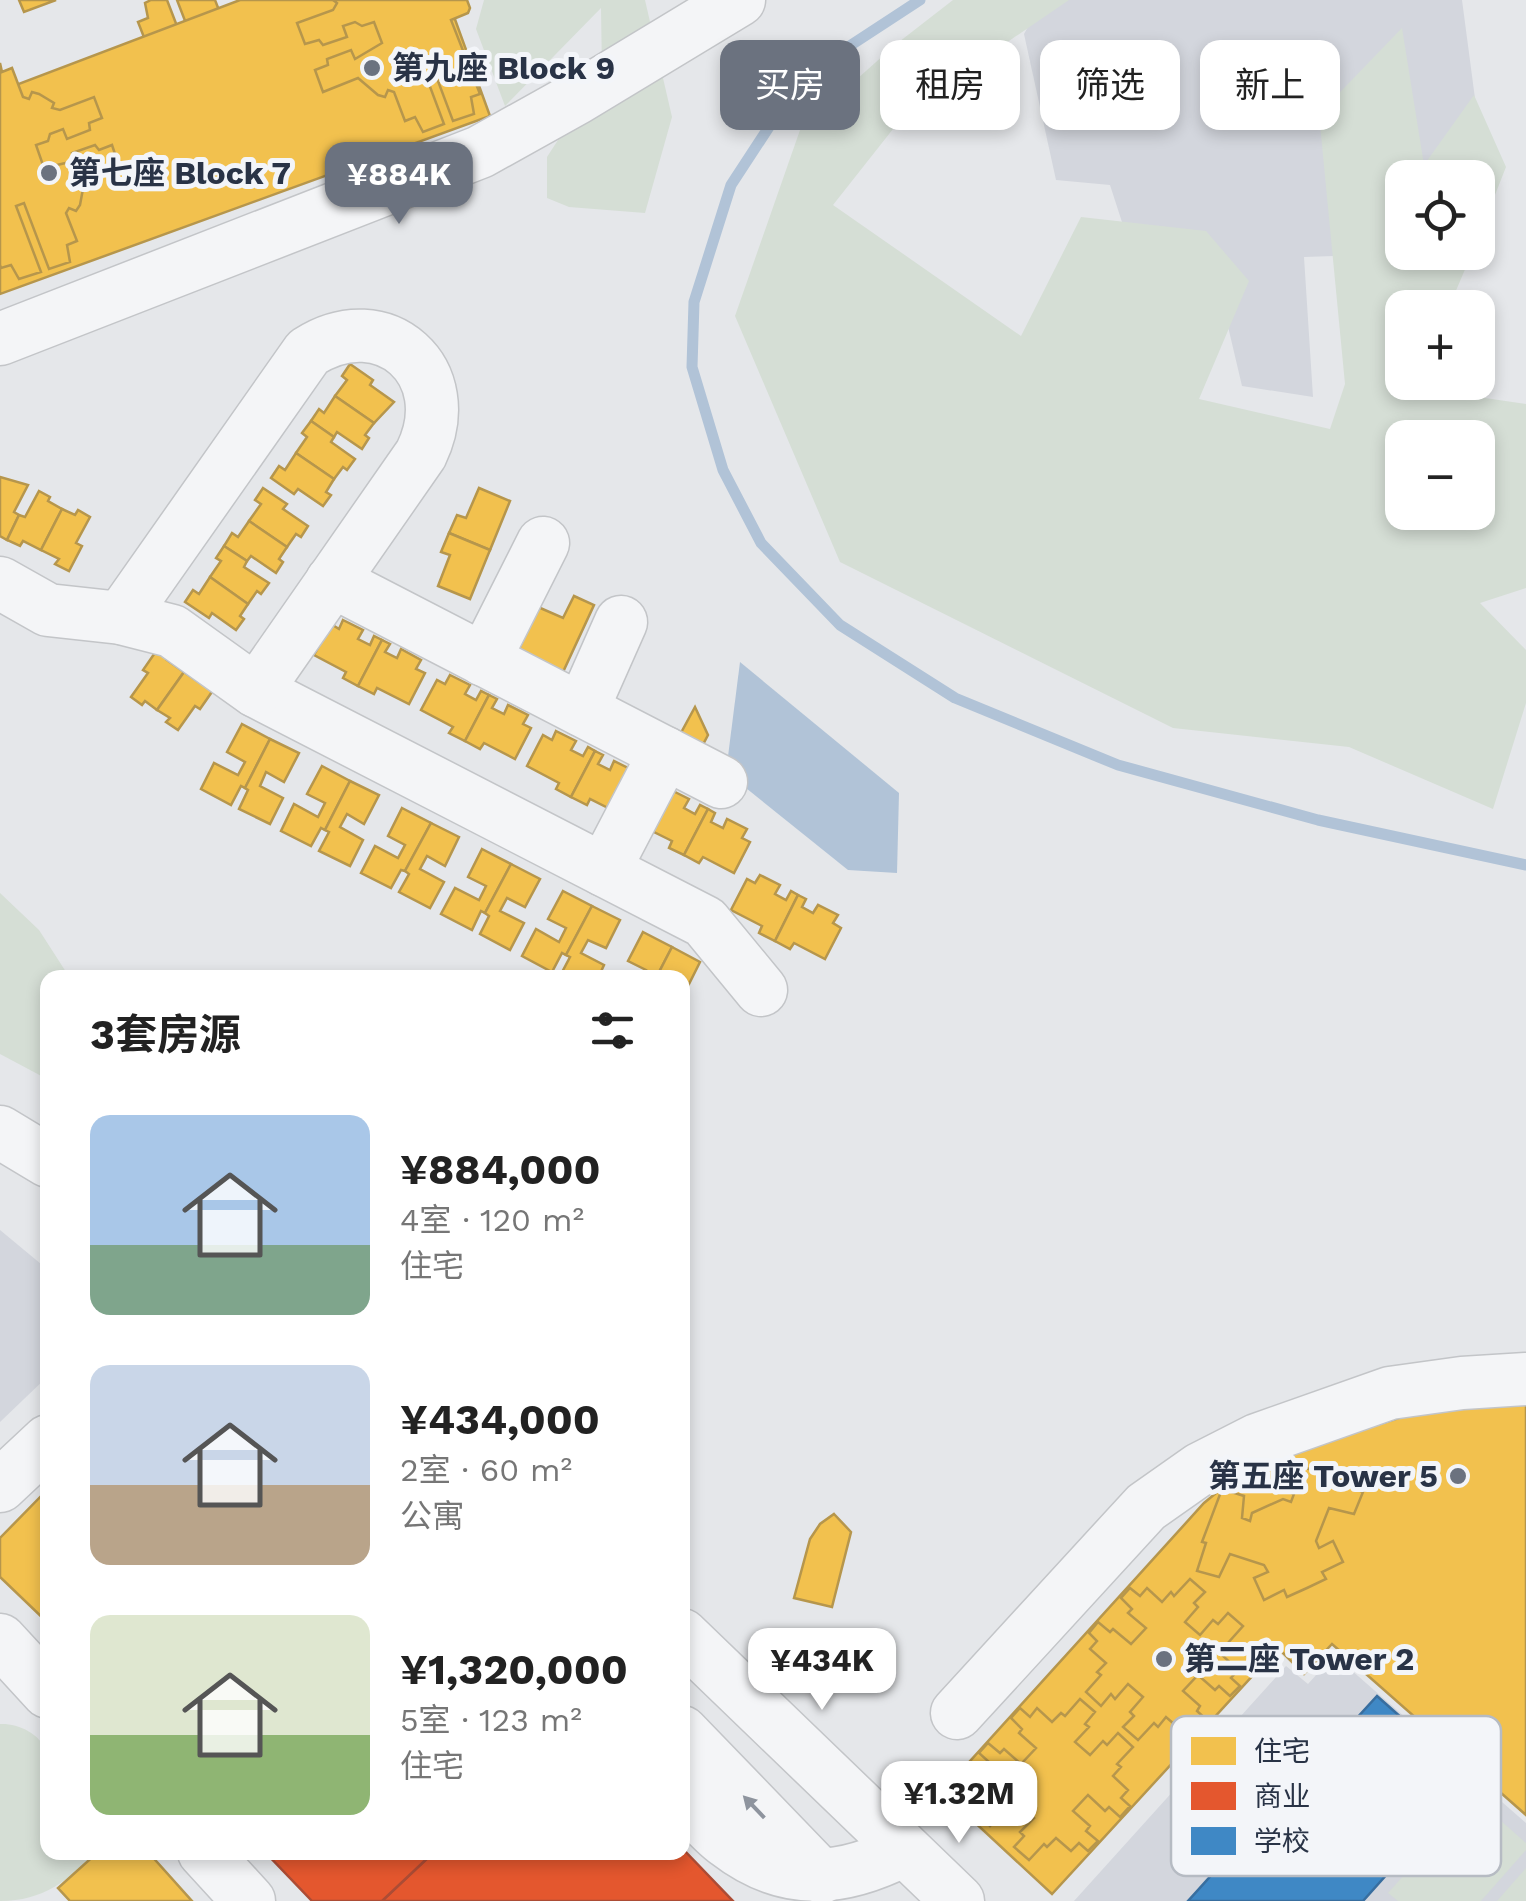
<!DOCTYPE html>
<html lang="zh">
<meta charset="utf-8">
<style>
body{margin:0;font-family:"Work Sans","Noto Sans SC",sans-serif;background:#f6f6f6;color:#222;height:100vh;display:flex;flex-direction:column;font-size:38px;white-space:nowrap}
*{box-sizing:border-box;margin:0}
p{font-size:32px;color:#767676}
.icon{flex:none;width:55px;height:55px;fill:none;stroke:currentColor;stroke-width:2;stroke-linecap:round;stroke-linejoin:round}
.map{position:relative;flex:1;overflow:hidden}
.panel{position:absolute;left:40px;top:970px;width:650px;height:890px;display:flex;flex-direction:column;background:#fff;border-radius:20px;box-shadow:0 5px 15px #0003}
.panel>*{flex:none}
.banner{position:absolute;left:720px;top:40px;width:655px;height:90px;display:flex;gap:20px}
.tools{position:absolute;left:1385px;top:160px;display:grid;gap:20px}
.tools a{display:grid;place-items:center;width:110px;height:110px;border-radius:20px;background:#fff;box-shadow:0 5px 15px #0003;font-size:50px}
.price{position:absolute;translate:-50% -85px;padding:0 22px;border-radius:20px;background:#fff;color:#222;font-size:32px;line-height:65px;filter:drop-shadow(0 2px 5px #0008)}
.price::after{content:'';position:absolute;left:50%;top:60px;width:30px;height:22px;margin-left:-15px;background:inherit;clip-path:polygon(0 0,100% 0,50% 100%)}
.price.selected{background:#6b727f;color:#fff}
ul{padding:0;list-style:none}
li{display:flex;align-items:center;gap:30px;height:250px;padding:0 50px}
li span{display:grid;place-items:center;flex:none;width:280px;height:200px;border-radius:20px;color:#555}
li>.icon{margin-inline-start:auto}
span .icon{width:120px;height:120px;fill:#fffc;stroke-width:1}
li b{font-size:42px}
h2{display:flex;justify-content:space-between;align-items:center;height:120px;padding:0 50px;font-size:42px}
.chip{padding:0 35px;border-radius:20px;background:#fff;box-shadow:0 5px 15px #0003;font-size:35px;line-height:90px}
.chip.selected{background:#6b727f;color:#fff}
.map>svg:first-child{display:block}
.built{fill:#d3d6dd}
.green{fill:#d5ded5;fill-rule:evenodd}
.water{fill:#b1c3d7}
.homes{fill:#f2c14e;stroke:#b6964c;stroke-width:2.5}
.shops{fill:#e4572e;stroke:#ac4c35;stroke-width:2.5}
.schools{fill:#3f88c5;stroke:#386e9f;stroke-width:2.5}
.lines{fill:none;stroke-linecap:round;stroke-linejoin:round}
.stream{stroke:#b1c3d7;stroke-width:11}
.minor-casing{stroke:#c3c5c8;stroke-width:55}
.minor{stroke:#f4f5f7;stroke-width:52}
.oneway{fill:#8e949e}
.poi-dot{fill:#6b727f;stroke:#f3f5f9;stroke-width:4}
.labels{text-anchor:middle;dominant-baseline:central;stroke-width:10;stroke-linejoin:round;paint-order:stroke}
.poi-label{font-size:32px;font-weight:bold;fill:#293346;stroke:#f3f5f9;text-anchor:start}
.key{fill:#f3f5f9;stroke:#b6bbc3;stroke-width:2.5}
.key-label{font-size:28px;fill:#293346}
</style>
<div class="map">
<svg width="1526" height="1901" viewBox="0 0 1526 1901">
<rect width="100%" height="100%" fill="#e5e7ea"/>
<g class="built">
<path d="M1043 0H1462L1495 250 1478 251V178H1402V252L1423 253 1304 257 1313 397 1242 386 1214 267 1132 253 1110 185 1056 180 1024 34Z"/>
<path d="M0 1230 47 1269 48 1376 0 1422Z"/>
<path d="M1334 1655 1526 1823V1901H1074L1286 1666 1308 1684Z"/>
</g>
<g class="green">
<path d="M484 0H645L672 117 645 213 569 207 547 198V157L602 72 601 8 505 106 476 29Z"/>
<path d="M953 0H1069L908 110 833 205 1021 336 1081 217 1206 231 1249 281 1199 399 1330 429 1345 384 1319 114 1402 28 1424 165 1474 95 1506 167 1478 238V178H1402V252L1472 253 1449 307 1402 308V382L1476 383 1485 398 1526 404V588L1480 603 1526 650V703L1493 809 1349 747 1173 728 840 562 735 316 800 130 895 45ZM1402 438H1478V512H1402Z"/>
<path d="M0 893 39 930 68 975V977L48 978 47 1079 0 1054Z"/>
<path d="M0 1724C17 1723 39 1733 46 1750 53 1767 47 1830 48 1852L98 1853C67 1880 44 1901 0 1901Z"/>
<path d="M1474 1797 1526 1843V1850L1481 1901H1398L1388 1893Z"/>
<path d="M1526 1868V1901H1497Z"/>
</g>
<path class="water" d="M740 662 899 793 897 873 848 870 726 772Z"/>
<g class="homes">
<path d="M19 0H56L24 12Z"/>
<path d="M151 0H167L190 60 199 57 177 0H215L224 23 230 25 233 18 241 20 256 30 253 34 261 37 297 23 304 45 291 50 292 56 268 65 264 56 252 60 250 67 237 72 246 94 276 88 273 80 297 71 300 76 314 71 322 92 286 105 282 132 277 137 270 134 267 140 278 168 268 171 272 188 251 195 226 130 217 133 242 198 221 206 212 191 202 195 192 166 186 164 183 171 176 169 155 152 120 165 113 145 126 140 125 133 149 124 153 133 165 129 167 122 179 117 171 96 159 100 153 96 141 100 144 110 120 119 116 114 103 118 95 97 130 84 134 77 130 76 135 58 139 53 146 56 149 50 138 22 148 18 145 3Z"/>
<path d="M240 0H448L490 116 0 294V91Z"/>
<path d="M333 0H467L470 8 468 13 451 20 480 94 471 97 474 114 453 121 429 57 420 60 444 124 423 132 415 117 405 121 394 92 388 90 385 97 378 95 358 78 323 92 315 70 328 65 327 59 351 50 355 59 382 43 374 22 362 26 355 22 343 26 347 37 323 45 319 40 305 44 297 23 333 10 337 3Z"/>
<path d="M0 63 2 72 12 68 23 97 29 99 32 92 39 94 54 103 52 108 60 110 94 97 102 118 89 123 90 130 67 139 63 129 50 134 48 141 36 145 44 168 74 161 72 153 95 145 99 150 112 145 119 166 85 178 80 205 76 211 69 208 66 213 77 241 67 245 70 262 49 269 24 203 16 206 41 272 19 279 11 265 1 268 0 265Z"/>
<path d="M350 364 373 380 370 385 394 402 374 423 335 396 347 380 342 376Z"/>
<path d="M335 396 374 423 365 435 369 438 362 449 337 432 334 437 311 421 319 409 324 413Z"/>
<path d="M311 421 334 437 331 442 355 459 347 470 343 467 334 479 296 453 307 437 302 433Z"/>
<path d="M296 453 334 479 326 492 331 495 323 506 298 489 294 494 271 478 279 466 285 470Z"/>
<path d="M0 477 28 485 14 512 19 515 7 540 0 536Z"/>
<path d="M263 488 287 504 283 509 308 526 301 537 296 534 287 547 249 521 261 504 255 500Z"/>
<path d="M479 488 510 501 490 550 449 533 457 515 466 518Z"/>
<path d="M39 491 50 497 48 501 62 509 41 550 23 541 20 546 7 540 19 515 25 517Z"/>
<path d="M62 509 75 515 78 510 90 517 76 543 82 546 69 571 55 564 59 559 41 550Z"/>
<path d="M249 521 287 547 279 559 283 562 276 573 251 556 247 561 224 546 232 533 238 537Z"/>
<path d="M449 533 490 550 470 599 438 586 450 555 441 552Z"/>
<path d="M224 546 247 561 244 567 269 583 261 594 257 591 248 604 210 577 221 561 216 558Z"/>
<path d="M210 577 248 604 240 616 244 619 236 630 212 613 209 618 185 602 193 590 199 594Z"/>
<path d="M574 596 594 605 563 672 518 651 538 607 563 618Z"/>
<path d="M343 620 363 630 358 639 370 645 374 636 382 640 358 686 343 678 346 672 314 655 331 624 339 629Z"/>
<path d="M382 640 390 644 385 652 397 658 401 649 421 660 416 669 425 673 409 704 377 688 374 694 358 686Z"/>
<path d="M159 647 171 655 167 660 184 672 157 710 145 701 142 705 131 697 148 673 143 670Z"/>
<path d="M184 672 200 683 216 686 200 709 195 706 178 730 166 722 170 718 157 710Z"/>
<path d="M450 675 470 685 465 694 476 700 481 691 489 695 465 741 449 733 453 727 421 710 437 680 445 684Z"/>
<path d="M489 695 497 699 492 708 504 714 508 705 528 715 523 724 531 728 515 759 484 743 480 749 465 741Z"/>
<path d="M695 707 708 735 698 754 676 742Z"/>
<path d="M242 724 270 739 245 788 241 786 231 805 201 789 214 763 238 775 245 762 227 752Z"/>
<path d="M556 731 576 741 571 750 583 756 588 747 595 751 571 797 556 789 559 783 527 766 543 735 552 740Z"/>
<path d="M270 739 299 753 284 782 266 772 260 786 283 798 270 824 239 809 248 790 245 788Z"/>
<path d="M595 751 603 755 598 764 610 770 614 761 634 771 622 815 590 799 587 805 571 797Z"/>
<path d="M322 766 350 781 325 830 321 828 311 846 281 831 294 804 318 817 325 803 307 794Z"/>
<path d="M350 781 379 795 364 824 347 814 340 827 363 840 350 866 319 851 329 832 325 830Z"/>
<path d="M669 789 689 799 684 808 695 814 700 805 708 809 684 855 669 848 672 841 640 825Z"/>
<path d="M402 808 431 823 405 871 401 870 391 888 361 873 375 846 398 858 405 845 388 836Z"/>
<path d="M708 809 715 813 711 822 723 828 727 819 747 829 742 838 750 842 734 873 703 857 699 863 684 855Z"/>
<path d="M431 823 459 837 445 866 427 856 420 869 444 882 430 908 399 892 409 874 405 871Z"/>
<path d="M482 849 511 864 485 913 481 911 472 930 441 914 455 888 479 900 486 886 468 877Z"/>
<path d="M511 864 540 879 525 907 507 898 500 911 524 923 510 950 480 934 489 916 485 913Z"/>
<path d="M760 875 780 885 775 894 786 900 791 891 798 895 775 941 759 933 762 926 731 910 747 879 755 883Z"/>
<path d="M563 891 592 906 566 955 562 953 552 972 522 956 536 929 559 942 566 928 548 919Z"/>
<path d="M798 895 806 899 802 907 813 913 818 905 838 915 833 923 841 928 825 959 794 943 790 949 775 941Z"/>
<path d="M592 906 620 920 606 948 588 940 581 953 604 965 598 978H563L560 976 570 957 566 955Z"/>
<path d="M643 932 672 947 656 978H642L646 970 628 961Z"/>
<path d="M672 947 700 962 686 990 682 989V978H656Z"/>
<path d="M1502 1398 1526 1422V1500L1515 1489 1500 1503V1509L1520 1508V1514H1526V1540H1494V1548L1473 1549H1451V1542H1415V1515H1428V1510H1447V1505L1436 1499 1439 1494 1429 1487 1426 1492 1416 1486 1400 1504 1379 1492 1396 1466 1393 1465 1431 1410 1451 1422 1444 1432 1452 1436 1444 1448 1453 1456 1493 1455 1502 1446 1478 1422Z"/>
<path d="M1526 1399V1815L1332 1644 1304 1674 1278 1648 1052 1894 942 1792 1204 1503 1227 1484 1315 1444 1431 1408Z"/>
<path d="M1287 1461 1342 1481 1341 1483 1363 1492 1354 1514 1329 1508 1316 1541 1319 1548 1333 1541 1343 1562 1322 1572 1326 1579 1307 1588 1287 1597 1284 1590 1264 1600 1254 1578 1268 1572 1264 1565 1230 1554 1219 1577 1197 1571 1206 1543 1202 1542 1222 1489 1244 1496 1242 1518 1250 1521 1252 1513 1283 1499 1291 1502 1294 1494 1271 1484 1276 1470 1283 1472Z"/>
<path d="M48 1489V1623L0 1577V1538Z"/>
<path d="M834 1514 851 1532 832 1607 794 1598 810 1539 820 1524Z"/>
<path d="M1190 1579 1205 1592 1194 1603 1198 1607 1185 1622 1200 1635 1213 1620 1218 1624 1228 1613 1243 1626 1227 1644 1231 1647 1223 1656 1238 1670 1231 1678 1240 1686 1230 1696 1219 1686 1215 1690 1198 1675 1183 1691 1200 1706 1197 1711 1208 1721 1198 1731 1189 1723 1182 1731 1166 1717 1158 1727 1154 1723 1138 1740 1123 1727 1134 1716 1130 1712 1143 1697 1128 1684 1115 1699 1111 1694 1101 1706 1086 1692 1101 1675 1097 1672 1106 1663 1090 1649 1097 1641 1089 1633 1098 1622 1110 1632 1113 1629 1131 1644 1146 1628 1128 1613 1132 1609 1121 1598 1130 1588 1140 1596 1147 1588 1162 1602 1171 1592 1174 1596Z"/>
<path d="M1080 1699 1095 1712 1085 1724 1089 1727 1075 1742 1090 1755 1103 1741 1107 1745 1118 1733 1133 1747 1117 1764 1121 1767 1113 1776 1128 1790 1121 1798 1130 1806 1120 1817 1109 1807 1105 1811 1088 1795 1073 1811 1090 1826 1086 1831 1098 1841 1088 1851 1079 1843 1071 1851 1056 1838 1047 1847 1044 1844 1029 1860 1014 1847 1024 1836 1020 1832 1034 1818 1018 1804 1005 1819 1001 1815 990 1826 976 1813 991 1795 988 1792 996 1783 980 1770 988 1761 979 1753 988 1743 1000 1753 1004 1749 1021 1764 1036 1748 1019 1733 1022 1729 1011 1718 1020 1708 1030 1717 1037 1708 1052 1722 1061 1713 1065 1716Z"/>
<path d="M98 1852H148L192 1901H70L58 1888Z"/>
</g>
<g class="shops">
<path d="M682 1848 733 1901H382L434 1852H682Z"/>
<path d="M265 1852H434L382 1901H312Z"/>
</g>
<path class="schools" d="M1377 1696 1466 1775 1452 1792 1418 1762 1391 1792 1430 1826 1363 1901H1188L1225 1860 1217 1853 1271 1794 1280 1801 1285 1795 1304 1833 1300 1838 1314 1850 1367 1792 1324 1754Z"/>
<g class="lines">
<path class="stream" d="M920 0 845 49 784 104 731 185 694 302 692 367 723 470 761 543 840 625 955 698 1118 765 1318 820 1526 865"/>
<g class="minor-casing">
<g id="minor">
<path d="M0 339 480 152 577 98 739 0"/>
<path d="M332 581 721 782"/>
<path d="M0 583 48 610 121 618 172 631 256 691 705 922 761 990"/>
<path d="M121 618 308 352C384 303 461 372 421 454L256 691"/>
<path d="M484 660 543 543"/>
<path d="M582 710 621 622"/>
<path d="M604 870 665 753"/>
<path d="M0 1132 48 1161"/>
<path d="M0 1486 48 1441"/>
<path d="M682 1635 958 1901"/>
<path d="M0 1640 48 1692"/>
<path d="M957 1713 1146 1507 1200 1469 1257 1440 1390 1393 1462 1383 1526 1379"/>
<path d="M682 1732 822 1877"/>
<path d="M682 1797C697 1812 710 1830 727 1842 785 1887 842 1882 904 1850"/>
<path d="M204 1852 249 1901"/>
</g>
</g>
<use href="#minor" class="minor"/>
</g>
<defs><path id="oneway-solid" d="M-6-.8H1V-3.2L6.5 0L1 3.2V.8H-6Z" transform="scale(2.5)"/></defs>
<use class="oneway" href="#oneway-solid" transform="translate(754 1807) rotate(-134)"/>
<g class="poi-dot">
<circle cx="372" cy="68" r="10"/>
<circle cx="49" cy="173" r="10"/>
<circle cx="1458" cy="1476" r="10"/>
<circle cx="1164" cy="1659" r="10"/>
</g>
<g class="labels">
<g class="poi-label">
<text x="392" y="68">第九座 Block 9</text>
<text x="69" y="173">第七座 Block 7</text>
<text x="1438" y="1476" text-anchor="end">第五座 Tower 5</text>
<text x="1184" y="1659">第二座 Tower 2</text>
</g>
</g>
<rect x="1171" y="1716" width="330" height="160" rx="15" class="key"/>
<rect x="1191" y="1737" width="45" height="28" fill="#f2c14e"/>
<rect x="1191" y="1782" width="45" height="28" fill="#e4572e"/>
<rect x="1191" y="1827" width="45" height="28" fill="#3f88c5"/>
<g class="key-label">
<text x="1254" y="1761">住宅</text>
<text x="1254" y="1806">商业</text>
<text x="1254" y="1851">学校</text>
</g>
</svg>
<div class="tools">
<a><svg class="icon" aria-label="locate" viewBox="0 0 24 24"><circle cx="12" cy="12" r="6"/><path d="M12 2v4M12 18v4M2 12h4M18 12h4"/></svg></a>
<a>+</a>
<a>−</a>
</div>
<b class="price selected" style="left:399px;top:227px">¥884K</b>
<b class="price" style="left:822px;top:1713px">¥434K</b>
<b class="price" style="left:959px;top:1846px">¥1.32M</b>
<div class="banner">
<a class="chip selected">买房</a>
<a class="chip">租房</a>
<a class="chip">筛选</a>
<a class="chip">新上</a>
</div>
<section class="panel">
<h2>3套房源<svg class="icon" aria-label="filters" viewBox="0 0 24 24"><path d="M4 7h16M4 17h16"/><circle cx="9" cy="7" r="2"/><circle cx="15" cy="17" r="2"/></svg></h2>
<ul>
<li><span style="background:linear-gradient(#a9c7e8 65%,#7fa58c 0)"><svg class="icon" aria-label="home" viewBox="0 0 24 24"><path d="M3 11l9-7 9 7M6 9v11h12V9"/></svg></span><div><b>¥884,000</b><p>4室 · 120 m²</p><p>住宅</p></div></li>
<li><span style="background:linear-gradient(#c9d6e8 60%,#b9a48a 0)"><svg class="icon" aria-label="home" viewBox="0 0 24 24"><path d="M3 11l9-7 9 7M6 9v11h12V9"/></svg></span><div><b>¥434,000</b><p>2室 · 60 m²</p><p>公寓</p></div></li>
<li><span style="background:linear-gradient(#dfe7d0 60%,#8fb573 0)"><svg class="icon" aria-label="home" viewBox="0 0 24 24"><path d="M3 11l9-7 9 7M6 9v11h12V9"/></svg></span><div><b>¥1,320,000</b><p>5室 · 123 m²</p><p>住宅</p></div></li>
</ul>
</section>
</div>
